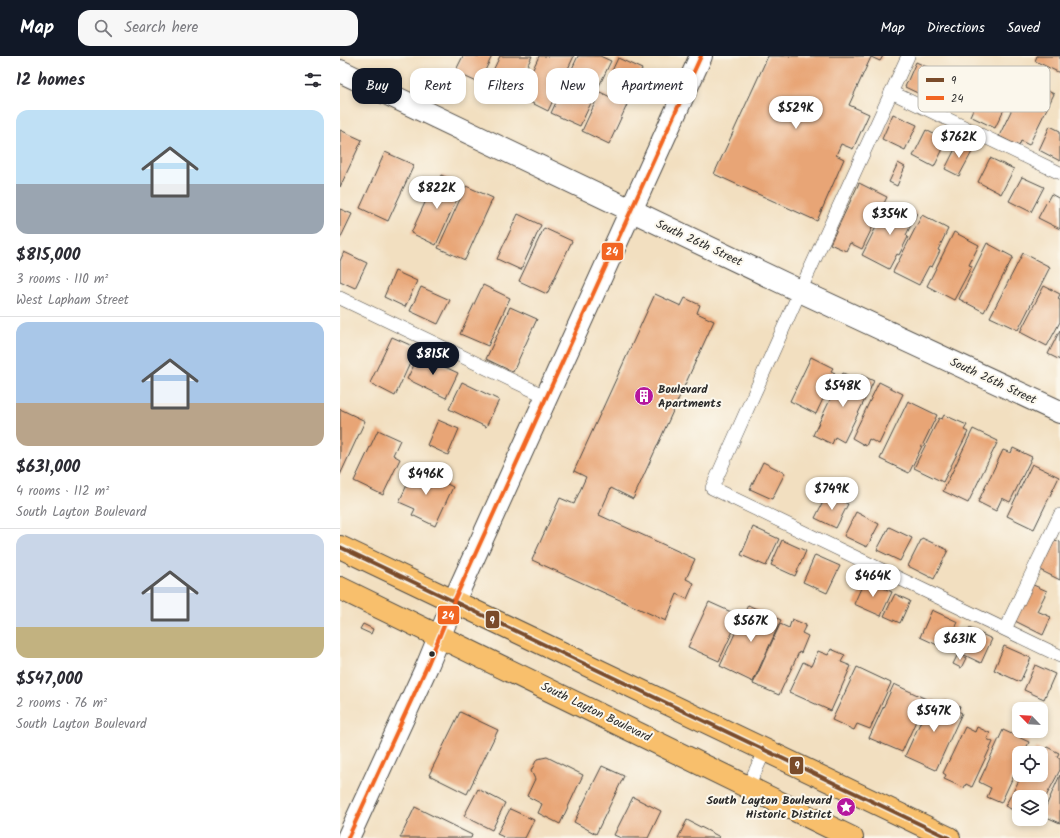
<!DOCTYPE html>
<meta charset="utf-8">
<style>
body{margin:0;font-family:Kalam,sans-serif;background:#f7f7f7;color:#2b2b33;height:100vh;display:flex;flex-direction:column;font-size:15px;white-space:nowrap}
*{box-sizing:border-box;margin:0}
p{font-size:13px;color:#7c7c81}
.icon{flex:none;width:22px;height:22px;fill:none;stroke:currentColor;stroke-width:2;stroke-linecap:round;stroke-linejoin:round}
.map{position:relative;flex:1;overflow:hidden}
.side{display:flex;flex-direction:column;background:#fff;width:340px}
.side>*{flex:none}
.hud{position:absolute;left:12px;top:12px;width:380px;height:36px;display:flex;gap:8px}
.needle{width:26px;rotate:295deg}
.tools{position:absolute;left:672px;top:646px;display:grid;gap:8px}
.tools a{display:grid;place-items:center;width:36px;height:36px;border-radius:8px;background:#fff;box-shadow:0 2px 6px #0003;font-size:20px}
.price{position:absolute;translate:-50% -34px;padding:0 9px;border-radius:14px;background:#fff;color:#222;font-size:13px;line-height:26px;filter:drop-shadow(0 1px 2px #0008)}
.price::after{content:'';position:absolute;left:50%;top:24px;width:12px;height:9px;margin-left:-6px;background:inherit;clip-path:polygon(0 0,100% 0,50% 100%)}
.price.on{background:#111827;color:#fff}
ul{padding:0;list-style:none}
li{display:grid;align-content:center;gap:8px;height:212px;padding:0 16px}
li+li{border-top:1px solid #e1e1e2}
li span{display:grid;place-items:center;height:124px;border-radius:12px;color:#555}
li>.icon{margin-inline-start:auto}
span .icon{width:72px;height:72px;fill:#fffc;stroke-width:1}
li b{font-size:17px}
h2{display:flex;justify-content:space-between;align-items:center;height:48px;padding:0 16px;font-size:17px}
.chip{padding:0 14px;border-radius:12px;background:#fff;box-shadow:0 2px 6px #0003;font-size:14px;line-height:36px}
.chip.on{background:#111827;color:#fff}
header{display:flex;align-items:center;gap:24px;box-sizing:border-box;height:56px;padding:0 20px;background:#111827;color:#fff}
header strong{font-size:19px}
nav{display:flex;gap:22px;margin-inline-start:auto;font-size:14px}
.search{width:280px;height:36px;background:#f7f7f7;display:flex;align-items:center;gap:10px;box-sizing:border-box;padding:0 14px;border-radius:12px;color:#7c7c81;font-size:15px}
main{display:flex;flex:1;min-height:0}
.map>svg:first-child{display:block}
.building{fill:#e8a576}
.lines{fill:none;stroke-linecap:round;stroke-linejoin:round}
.service-casing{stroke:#494641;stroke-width:14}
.minor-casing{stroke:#494641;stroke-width:24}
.primary-casing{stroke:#494641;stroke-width:24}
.service{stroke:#fff;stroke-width:13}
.minor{stroke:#fff;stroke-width:22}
.primary{stroke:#f8bf6c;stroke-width:22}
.bus-1-casing{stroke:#fbf7ec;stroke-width:7}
.bus-2-casing{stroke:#fbf7ec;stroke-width:7}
.bus-1{stroke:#7a4b2a;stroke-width:4}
.bus-2{stroke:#f26522;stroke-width:4}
.bus-dot{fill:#2b2b2b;stroke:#fbf7ec;stroke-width:1.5}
.labels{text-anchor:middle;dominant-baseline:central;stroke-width:4;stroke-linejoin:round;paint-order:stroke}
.street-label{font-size:12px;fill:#2b2b2b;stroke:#fbf7ec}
.poi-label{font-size:12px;font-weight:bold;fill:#2b2b2b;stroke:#fbf7ec;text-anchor:start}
.key{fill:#fbf7ec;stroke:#bdbab2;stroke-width:1}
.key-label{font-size:11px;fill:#2b2b2b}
.line-badge{stroke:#fbf7ec;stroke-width:1.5}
.badge-label{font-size:11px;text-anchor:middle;font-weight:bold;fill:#fff}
</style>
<header>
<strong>Map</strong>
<div class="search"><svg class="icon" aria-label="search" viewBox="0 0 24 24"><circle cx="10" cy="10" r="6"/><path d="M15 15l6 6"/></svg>Search here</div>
<nav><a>Map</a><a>Directions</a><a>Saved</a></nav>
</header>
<main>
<section class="side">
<h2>12 homes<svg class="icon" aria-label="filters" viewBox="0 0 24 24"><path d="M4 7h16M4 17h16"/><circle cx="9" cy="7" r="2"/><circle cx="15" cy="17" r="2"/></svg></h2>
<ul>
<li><span style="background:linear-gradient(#bfe0f5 60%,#9aa5b1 0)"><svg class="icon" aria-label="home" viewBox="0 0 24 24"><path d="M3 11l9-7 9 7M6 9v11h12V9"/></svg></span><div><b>$815,000</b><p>3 rooms · 110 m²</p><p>West Lapham Street</p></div></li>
<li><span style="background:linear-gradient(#a9c7e8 65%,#b9a48a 0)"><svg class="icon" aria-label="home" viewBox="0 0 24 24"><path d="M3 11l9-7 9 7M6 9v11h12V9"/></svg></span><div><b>$631,000</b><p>4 rooms · 112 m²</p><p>South Layton Boulevard</p></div></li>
<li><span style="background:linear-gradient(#c9d6e8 75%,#c2b280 0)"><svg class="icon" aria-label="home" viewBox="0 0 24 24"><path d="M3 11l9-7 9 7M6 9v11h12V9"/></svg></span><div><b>$547,000</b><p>2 rooms · 76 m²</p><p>South Layton Boulevard</p></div></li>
</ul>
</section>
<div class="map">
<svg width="720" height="782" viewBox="0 0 720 782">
<rect width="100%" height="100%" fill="#fbf7ec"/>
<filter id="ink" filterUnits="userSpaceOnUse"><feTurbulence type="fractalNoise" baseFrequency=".025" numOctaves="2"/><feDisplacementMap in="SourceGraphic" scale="8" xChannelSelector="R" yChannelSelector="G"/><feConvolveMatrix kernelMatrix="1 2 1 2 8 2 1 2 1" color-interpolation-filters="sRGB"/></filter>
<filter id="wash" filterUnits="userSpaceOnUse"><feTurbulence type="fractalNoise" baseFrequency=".012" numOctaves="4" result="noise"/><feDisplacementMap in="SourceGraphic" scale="16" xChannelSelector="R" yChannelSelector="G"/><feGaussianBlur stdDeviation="0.9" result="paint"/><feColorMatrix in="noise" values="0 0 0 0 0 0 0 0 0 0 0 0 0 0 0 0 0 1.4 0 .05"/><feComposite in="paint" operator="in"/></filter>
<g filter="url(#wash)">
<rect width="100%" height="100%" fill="#f2dfc0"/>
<g id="blocks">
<g class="building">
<path d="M123 0H152L139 27 115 16Z"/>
<path d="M160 0H192L171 44 155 37 158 29 148 25Z"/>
<path d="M199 0H234L208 55 180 41Z"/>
<path d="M238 0H260L271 5 240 70 211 57Z"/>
<path d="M428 0H543L540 5 531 1 509 49 529 58 513 93 501 88 496 99 504 103 477 165 374 118Z"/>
<path d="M697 0H720V17L695 5Z"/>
<path d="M278 2 302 13 295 28 271 17Z"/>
<path d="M576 6 600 17 588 42 565 31Z"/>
<path d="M686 24 714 38 689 89 681 85 679 90 659 80Z"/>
<path d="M641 35 667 47 655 72 630 60Z"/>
<path d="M260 36 287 49 269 88 242 75Z"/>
<path d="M553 58 577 69 565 94 542 83Z"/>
<path d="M710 70 720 75V105L699 94Z"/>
<path d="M0 74 22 84 0 131Z"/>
<path d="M586 74 607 85 594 111 573 100Z"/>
<path d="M618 87 633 94 619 120 605 113Z"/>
<path d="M45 96 74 109 48 165 20 152Z"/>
<path d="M650 102 674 113 661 138 638 126Z"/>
<path d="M558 107 565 111 557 130 549 126Z"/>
<path d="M101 119 121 128 118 135 120 136 96 189 71 177 95 125 99 126Z"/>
<path d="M682 121 704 131 691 156 669 145Z"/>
<path d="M519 127 547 141 522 193 510 187 506 195 490 188Z"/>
<path d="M126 130 153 142 125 204 98 192Z"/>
<path d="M711 138 720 143V173L698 162Z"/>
<path d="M547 149 560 156 563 149 577 157 566 179 568 181 559 199 557 198 549 213 522 199Z"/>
<path d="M0 153 12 158 0 183Z"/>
<path d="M178 158 201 169 181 214 157 203Z"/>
<path d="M582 159 608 173 598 194 600 195 592 211 589 210 579 229 553 216Z"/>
<path d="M204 172 232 185 207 238 179 225Z"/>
<path d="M614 176 639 189 629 209 632 210 614 244 587 230Z"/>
<path d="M647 187 673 201 644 256 619 243Z"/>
<path d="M4 196 27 207 15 232 0 225V205Z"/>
<path d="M683 197 710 211 678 274 650 261Z"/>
<path d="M55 215 77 225 65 251 44 241Z"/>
<path d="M143 229 170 242 148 290 120 278Z"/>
<path d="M704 230 720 238 718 243 720 244V266L707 290 680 276Z"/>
<path d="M81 231 110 244 98 268 70 255Z"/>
<path d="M315 238 341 250 345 242 360 249 357 257 374 265 293 443 271 432 259 459 355 503 346 523 354 527 347 543 337 538 326 565 192 504 220 442 234 448 246 421 234 415Z"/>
<path d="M170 251 197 263 173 316 146 303Z"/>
<path d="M720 274V304L708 298Z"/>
<path d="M52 281 77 292 55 340 30 327Z"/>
<path d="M79 299 118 317 106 342 67 323Z"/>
<path d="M471 301 493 312 491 315 495 317 476 358 450 345Z"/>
<path d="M503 317 518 324 521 319 534 325 504 386 495 381 492 388 473 379Z"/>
<path d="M122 326 159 344 146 371 109 353Z"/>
<path d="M539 326 563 338 539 388 529 383 526 390 512 382Z"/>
<path d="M568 345 597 359 569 417 540 403Z"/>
<path d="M0 353 25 365 0 419Z"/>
<path d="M604 359 627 369 624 374 628 376 603 426 574 412 599 362 602 363Z"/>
<path d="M98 364 119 373 108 399 87 389Z"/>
<path d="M633 373 658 385 628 447 603 435Z"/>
<path d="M38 374 60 384 53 399 60 403 43 439 14 425Z"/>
<path d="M673 392 692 401 670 446 662 442 656 455 638 446 663 394 671 397Z"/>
<path d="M423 406 445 417 432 443 410 433Z"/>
<path d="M692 408 719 421 694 473 667 460Z"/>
<path d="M75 412 113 431 95 470 72 459 75 453 59 446Z"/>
<path d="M487 438 508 448 496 472 475 462Z"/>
<path d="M516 456 539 468 527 491 504 480Z"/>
<path d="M413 471 439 483 426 510 401 499Z"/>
<path d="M549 471 572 482 560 505 537 494Z"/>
<path d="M582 482 608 494 594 523 568 510Z"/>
<path d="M442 484 466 495 455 520 431 509Z"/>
<path d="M715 484 720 486V524L700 514Z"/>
<path d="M475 499 500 510 487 537 463 526Z"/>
<path d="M525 523 552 536 541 560 514 548Z"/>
<path d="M691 528 707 535 697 555 711 561 703 579 673 564Z"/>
<path d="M555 538 570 545 560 567 544 560Z"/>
<path d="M369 546 400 560 379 605 348 591Z"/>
<path d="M408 549 441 564 413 626 380 610Z"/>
<path d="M592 554 618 566 606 593 580 581Z"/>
<path d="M452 563 466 569 462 577 468 580 461 597 459 596 439 639 413 628 440 568 449 572Z"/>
<path d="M23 568 33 573 31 578 20 573Z"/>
<path d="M629 572 652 583 641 607 618 596Z"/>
<path d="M664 590 691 602 680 626 654 614Z"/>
<path d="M491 593 505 599 501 606 511 610 491 655 449 636 463 606 471 610 478 595 488 599Z"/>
<path d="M618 598 626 602 621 612 613 608Z"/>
<path d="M695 609 715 618 704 643 684 634Z"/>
<path d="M517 611 551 627 530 673 517 668 514 674 492 664Z"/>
<path d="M554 628 586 643 562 696 529 682Z"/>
<path d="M591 643 603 648 605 644 620 650 618 655 622 657 596 714 565 700Z"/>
<path d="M120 656 158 674 127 738 89 719Z"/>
<path d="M625 671 635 676 637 671 650 677 647 683 653 686 632 731 626 728 624 732 604 723 606 719 603 717Z"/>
<path d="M663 674 689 686 684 697H679V708L661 747 647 741 651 732 639 726Z"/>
<path d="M707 691 719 697 717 701 720 703V714L701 750V741H679V757L665 750 682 719H701V697H693L696 692 704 696Z"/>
<path d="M207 701 243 719 220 768 198 757 202 748 187 740 195 723 191 715 197 703Z"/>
<path d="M262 710 284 720 256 778 234 766Z"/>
<path d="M720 719V767L702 759Z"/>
<path d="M138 733 165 747 152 774 124 760Z"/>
<path d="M293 741 321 755 308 782H281L274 779Z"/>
<path d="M75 751 132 779 131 782H60Z"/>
<path d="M170 753 194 764 185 782H166L157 778Z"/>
<path d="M347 764 380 781 379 782H338Z"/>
</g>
</g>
</g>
<g filter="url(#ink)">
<use href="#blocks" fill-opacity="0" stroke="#494641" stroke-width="1"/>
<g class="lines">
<g class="service-casing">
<g id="service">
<path d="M568 0 460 235 372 432 720 600"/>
<path d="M551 36 720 117"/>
<path d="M0 242 207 341"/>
<path d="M665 573 720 459"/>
<path d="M408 731 425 694"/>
</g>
</g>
<g class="minor-casing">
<g id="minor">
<path d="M0 15 460 235 720 356"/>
<path d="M8 782 88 608 114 545 361 0"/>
</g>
</g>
<g class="primary-casing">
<g id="primary">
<path d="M0 491 609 782"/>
<path d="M0 532 512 782"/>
</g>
</g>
<use href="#service" class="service"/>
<use href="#minor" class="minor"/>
<use href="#primary" class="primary"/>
<g class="bus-1-casing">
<path id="bus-1" d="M0 491 609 782"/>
</g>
<g class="bus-2-casing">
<path id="bus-2" d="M8 782 88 608 114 545 361 0"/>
</g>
<use href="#bus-1" class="bus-1"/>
<use href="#bus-2" class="bus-2"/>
</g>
</g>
<defs>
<g id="building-disc" transform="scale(1)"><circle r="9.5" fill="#b5179e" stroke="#fbf7ec"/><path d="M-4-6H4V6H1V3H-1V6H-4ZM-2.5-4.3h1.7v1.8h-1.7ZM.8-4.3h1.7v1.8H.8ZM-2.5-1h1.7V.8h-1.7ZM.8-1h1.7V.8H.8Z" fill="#fff"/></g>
<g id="sight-disc" transform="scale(1)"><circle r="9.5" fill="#b5179e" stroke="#fbf7ec"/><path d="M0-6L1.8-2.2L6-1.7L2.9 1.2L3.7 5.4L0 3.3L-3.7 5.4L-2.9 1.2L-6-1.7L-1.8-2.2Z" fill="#fff"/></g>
</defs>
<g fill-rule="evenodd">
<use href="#building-disc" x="304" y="340"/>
<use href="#sight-disc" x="506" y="751"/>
</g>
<circle class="bus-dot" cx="92" cy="598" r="3.5"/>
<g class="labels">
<g class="street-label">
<text transform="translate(359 187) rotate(25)">South 26th Street</text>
<text transform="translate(653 325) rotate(25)">South 26th Street</text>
<text transform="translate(256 656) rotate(26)">South Layton Boulevard</text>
</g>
<g class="poi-label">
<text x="318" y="333">Boulevard<tspan x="318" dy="14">Apartments</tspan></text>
<text x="492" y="744" text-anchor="end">South Layton Boulevard<tspan x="492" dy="14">Historic District</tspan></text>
</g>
</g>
<rect x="578" y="10" width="132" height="46" rx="6" class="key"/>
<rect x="586" y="22" width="18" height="4" fill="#7a4b2a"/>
<rect x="586" y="40" width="18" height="4" fill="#f26522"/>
<g class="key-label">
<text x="611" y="28">9</text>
<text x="611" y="46">24</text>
</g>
<g class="line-badge">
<rect x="261" y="186" width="23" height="19" rx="4" fill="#f26522"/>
<rect x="97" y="549" width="23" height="20" rx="4" fill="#f26522"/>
<rect x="145" y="554" width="15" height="19" rx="4" fill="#7a4b2a"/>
<rect x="449" y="700" width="15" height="19" rx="4" fill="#7a4b2a"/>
</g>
<g class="badge-label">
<text x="272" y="199">24</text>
<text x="108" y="563">24</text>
<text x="152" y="568">9</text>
<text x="457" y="713">9</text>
</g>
</svg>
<div class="tools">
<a><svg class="needle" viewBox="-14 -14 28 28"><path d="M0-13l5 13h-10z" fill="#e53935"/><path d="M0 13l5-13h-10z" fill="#7c7c81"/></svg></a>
<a><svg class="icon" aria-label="locate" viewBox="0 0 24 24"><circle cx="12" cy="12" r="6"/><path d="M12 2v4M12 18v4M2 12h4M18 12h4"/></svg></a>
<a><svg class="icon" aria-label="layers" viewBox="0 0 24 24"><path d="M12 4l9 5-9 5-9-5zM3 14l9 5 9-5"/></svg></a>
</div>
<b class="price" style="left:456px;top:74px">$529K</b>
<b class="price" style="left:619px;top:103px">$762K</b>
<b class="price" style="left:97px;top:154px">$822K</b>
<b class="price" style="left:550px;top:180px">$354K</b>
<b class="price on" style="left:93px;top:320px">$815K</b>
<b class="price" style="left:503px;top:352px">$548K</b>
<b class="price" style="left:86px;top:440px">$496K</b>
<b class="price" style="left:492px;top:455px">$749K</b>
<b class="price" style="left:533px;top:542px">$464K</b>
<b class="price" style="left:411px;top:587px">$567K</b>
<b class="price" style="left:620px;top:605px">$631K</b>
<b class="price" style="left:594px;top:677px">$547K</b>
<div class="hud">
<a class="chip on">Buy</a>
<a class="chip">Rent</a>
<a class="chip">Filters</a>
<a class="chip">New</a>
<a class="chip">Apartment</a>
</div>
</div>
</main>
